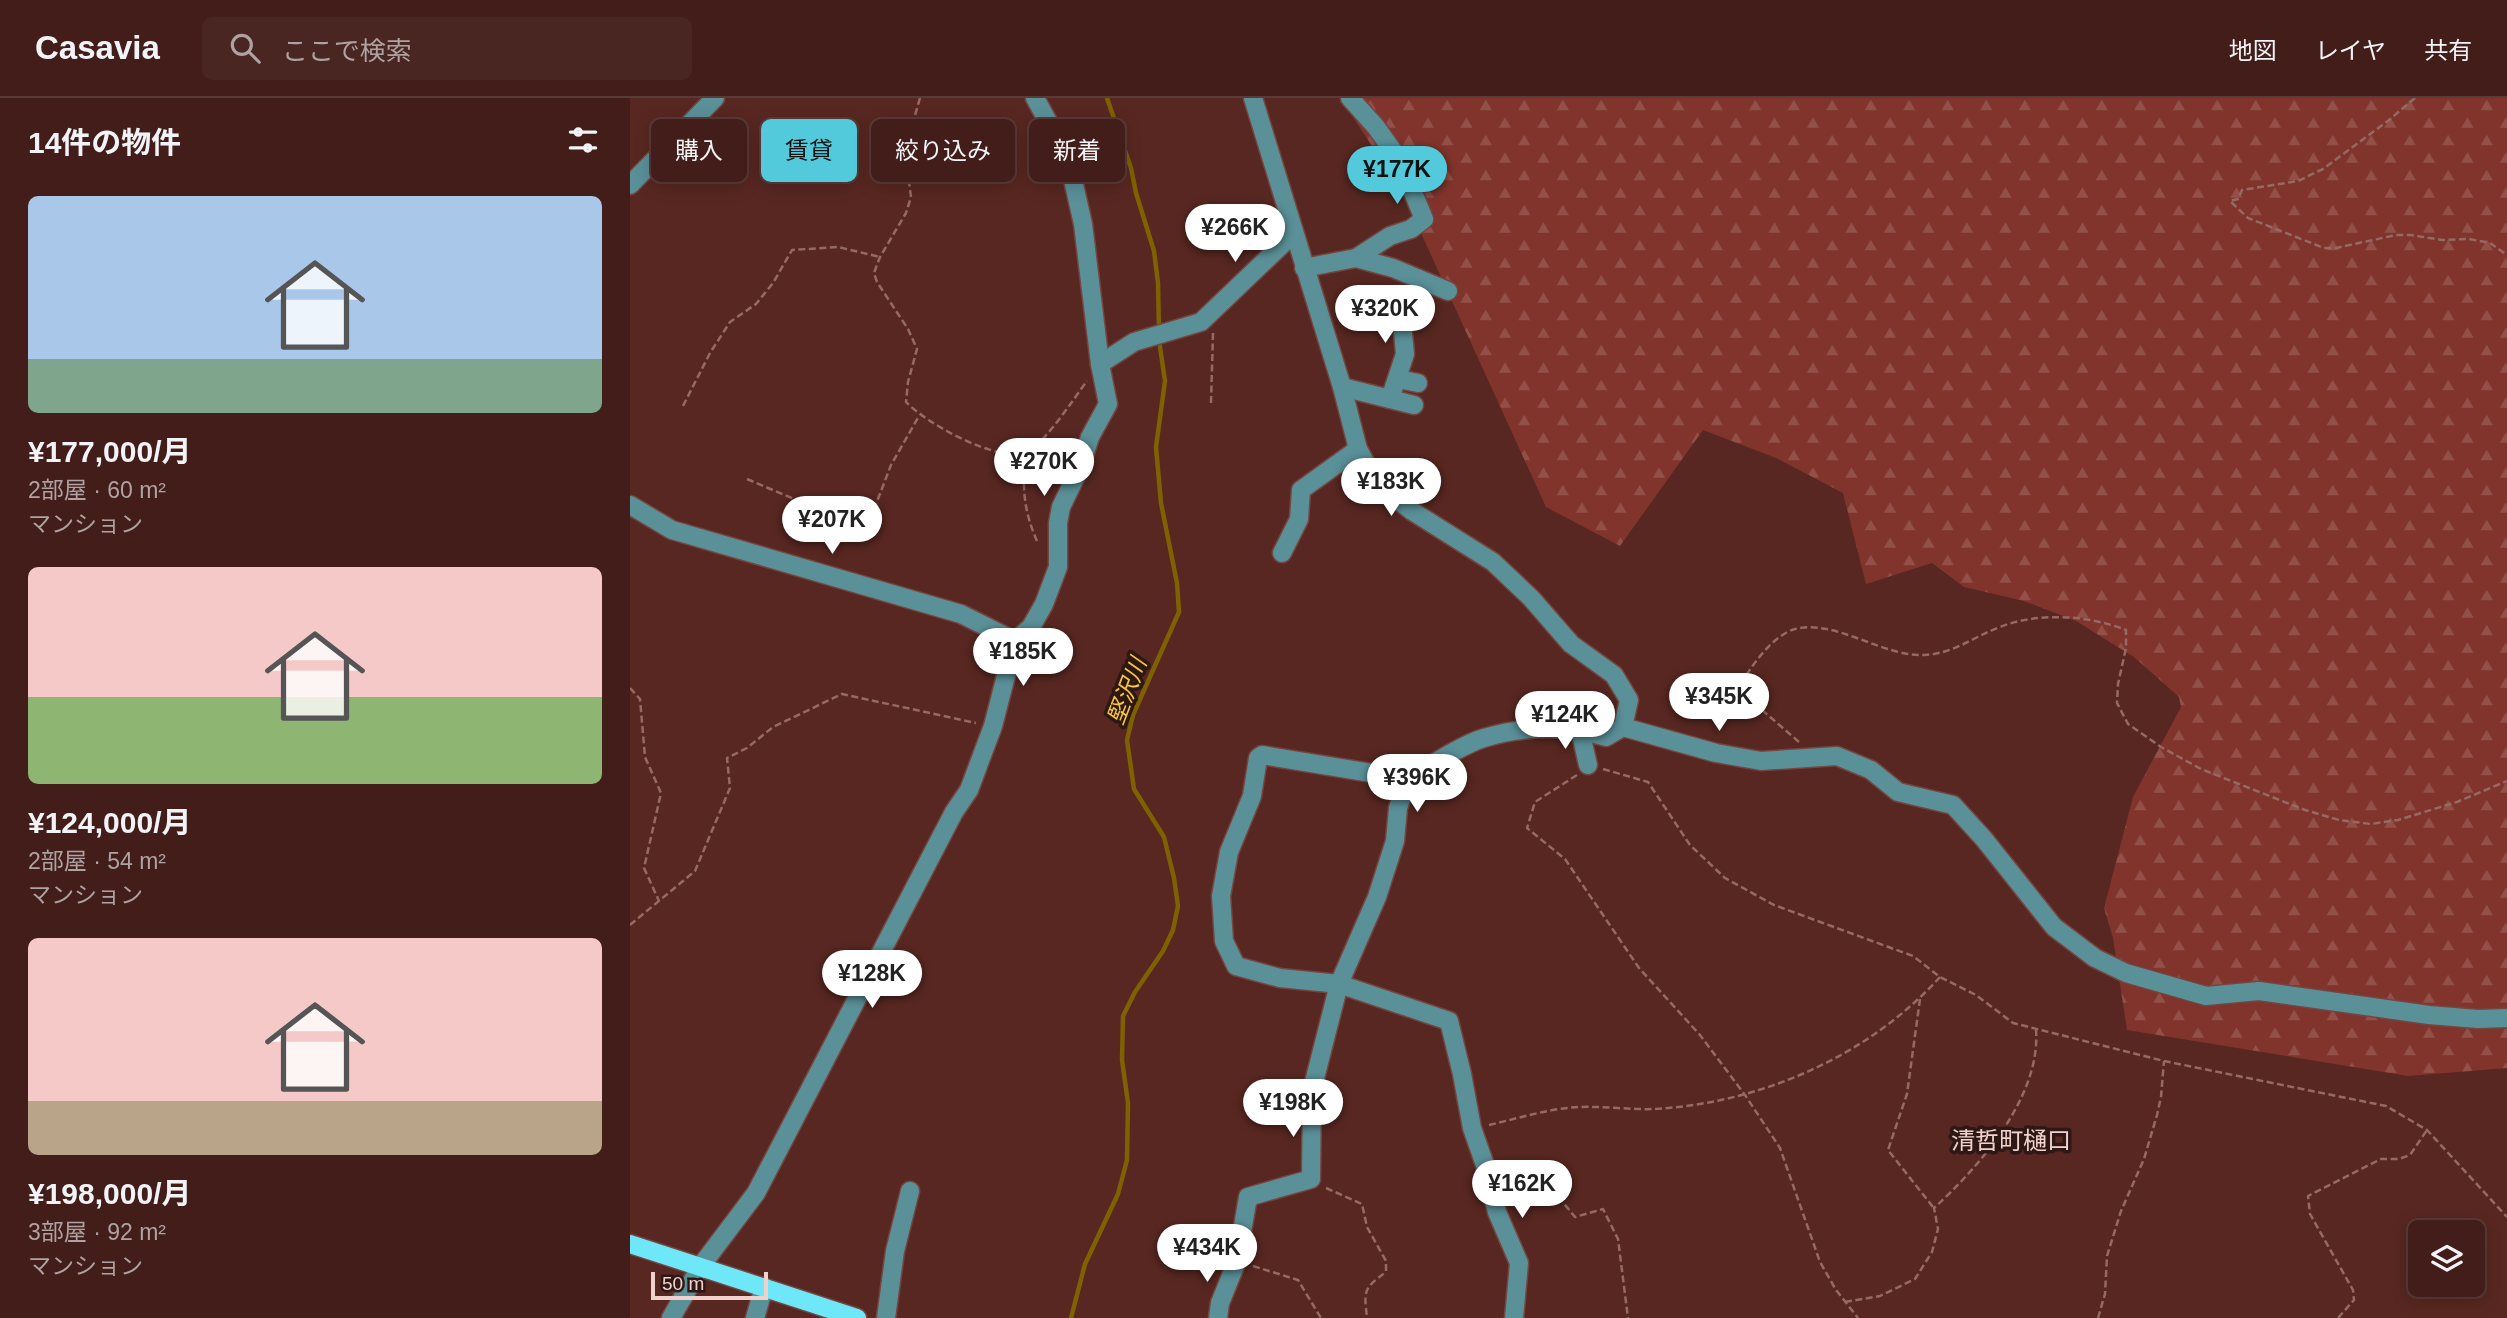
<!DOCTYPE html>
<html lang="ja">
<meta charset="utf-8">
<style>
body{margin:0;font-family:Arial,"Noto Sans JP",sans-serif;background:#492622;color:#f1f3f6;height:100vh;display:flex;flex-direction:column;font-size:26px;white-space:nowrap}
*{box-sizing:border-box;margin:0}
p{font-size:23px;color:#aea2a2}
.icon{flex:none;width:38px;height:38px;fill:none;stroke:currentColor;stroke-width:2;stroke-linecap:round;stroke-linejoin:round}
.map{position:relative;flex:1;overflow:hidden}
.details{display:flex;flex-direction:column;background:#421d19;width:630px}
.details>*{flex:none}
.hud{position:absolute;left:21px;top:21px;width:665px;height:63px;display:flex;gap:14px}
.buttons{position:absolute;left:1778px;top:1122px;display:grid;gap:14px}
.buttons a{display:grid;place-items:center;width:77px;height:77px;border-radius:10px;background:#421d19;box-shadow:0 4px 18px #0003,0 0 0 2px #5a3b38;font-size:35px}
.scale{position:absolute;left:21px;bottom:18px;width:117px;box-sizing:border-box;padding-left:7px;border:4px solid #f1d1cc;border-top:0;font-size:19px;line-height:24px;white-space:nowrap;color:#f1d1cc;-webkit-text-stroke:5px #2e1815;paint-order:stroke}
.price{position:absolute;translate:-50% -60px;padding:0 16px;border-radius:24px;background:#fff;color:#222;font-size:23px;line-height:46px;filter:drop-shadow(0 2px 4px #0008)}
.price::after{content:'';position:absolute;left:50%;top:42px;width:21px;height:16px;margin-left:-10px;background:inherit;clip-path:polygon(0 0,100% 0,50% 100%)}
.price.active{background:#53cadc;color:#111}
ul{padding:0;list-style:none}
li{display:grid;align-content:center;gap:14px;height:371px;padding:0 28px}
li span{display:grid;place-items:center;height:217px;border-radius:10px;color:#555}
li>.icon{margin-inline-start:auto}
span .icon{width:126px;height:126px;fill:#fffc;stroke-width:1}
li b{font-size:30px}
h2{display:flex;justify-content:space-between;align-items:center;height:84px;padding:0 28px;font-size:30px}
.pill{padding:0 24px;border-radius:10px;background:#421d19;box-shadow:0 4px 18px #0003,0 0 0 2px #5a3b38;font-size:24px;line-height:63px}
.pill.active{background:#53cadc;color:#111}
header{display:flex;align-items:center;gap:42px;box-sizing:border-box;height:98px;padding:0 35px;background:#421d19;border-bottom:2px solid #5a3b38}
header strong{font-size:33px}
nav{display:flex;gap:38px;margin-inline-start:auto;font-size:24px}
.search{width:490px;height:63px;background:#492622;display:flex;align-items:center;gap:18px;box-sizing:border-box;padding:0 24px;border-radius:10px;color:#aea2a2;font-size:26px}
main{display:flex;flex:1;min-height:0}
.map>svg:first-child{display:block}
.forest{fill:url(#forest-firs)}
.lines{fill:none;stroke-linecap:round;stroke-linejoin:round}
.stream{stroke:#7e6100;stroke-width:4.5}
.minor-casing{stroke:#744640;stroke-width:21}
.major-casing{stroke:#744640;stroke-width:21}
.path{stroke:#956a65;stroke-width:2.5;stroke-dasharray:7 3.5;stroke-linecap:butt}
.minor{stroke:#5a9098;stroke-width:18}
.major{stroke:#6ee7f9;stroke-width:18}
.labels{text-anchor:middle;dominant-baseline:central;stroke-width:7;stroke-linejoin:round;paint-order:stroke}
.water-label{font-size:23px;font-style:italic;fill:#f9c835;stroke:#2e1815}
.quarter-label{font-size:24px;fill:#f1d1cc;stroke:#2e1815}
</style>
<header>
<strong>Casavia</strong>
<div class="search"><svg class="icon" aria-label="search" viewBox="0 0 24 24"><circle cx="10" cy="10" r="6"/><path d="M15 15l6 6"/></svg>ここで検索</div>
<nav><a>地図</a><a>レイヤ</a><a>共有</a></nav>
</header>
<main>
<section class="details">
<h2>14件の物件<svg class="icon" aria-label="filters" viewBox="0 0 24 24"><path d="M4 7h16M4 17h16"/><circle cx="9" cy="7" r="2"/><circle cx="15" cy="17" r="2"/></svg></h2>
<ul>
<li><span style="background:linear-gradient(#a9c7e8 75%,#7fa58c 0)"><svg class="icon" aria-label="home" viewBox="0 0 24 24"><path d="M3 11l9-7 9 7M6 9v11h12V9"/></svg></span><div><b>¥177,000/月</b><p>2部屋 · 60 m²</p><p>マンション</p></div></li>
<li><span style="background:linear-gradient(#f6c9c9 60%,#8fb573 0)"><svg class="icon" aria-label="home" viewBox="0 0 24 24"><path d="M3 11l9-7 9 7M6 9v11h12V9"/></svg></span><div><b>¥124,000/月</b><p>2部屋 · 54 m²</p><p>マンション</p></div></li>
<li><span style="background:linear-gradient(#f6c9c9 75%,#b9a48a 0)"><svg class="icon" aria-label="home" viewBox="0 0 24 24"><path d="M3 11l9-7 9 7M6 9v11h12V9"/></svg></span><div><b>¥198,000/月</b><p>3部屋 · 92 m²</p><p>マンション</p></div></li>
</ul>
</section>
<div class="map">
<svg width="1877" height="1220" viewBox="0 0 1877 1220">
<defs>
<pattern id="forest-firs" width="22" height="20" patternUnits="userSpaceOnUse" patternTransform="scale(1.75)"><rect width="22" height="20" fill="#80342c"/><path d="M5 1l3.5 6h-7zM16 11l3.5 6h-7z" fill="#925049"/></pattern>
</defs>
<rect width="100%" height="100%" fill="#582721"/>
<path class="forest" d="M711 0H1877V970L1778 978 1497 932 1483 840 1474 810 1503 699 1551 609 1549 599 1504 559 1446 523 1394 503 1334 489 1302 465 1236 486 1213 395 1146 360 1073 332 990 448 916 409 775 100Z"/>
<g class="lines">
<g class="stream">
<path d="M477 0 501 70 506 95 524 153 528 185 529 233"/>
<path d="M441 1220 455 1166 488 1096 497 1062 498 1005 492 962 493 918 505 894 533 853 543 832 548 808 544 780 534 739 504 691 497 642 503 617 549 514 547 485 531 405 526 349 535 283 529 242"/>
</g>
<g class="minor-casing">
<g id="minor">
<path d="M623 0 712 289 728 351 747 386 782 413 863 464 901 500 941 546 984 577 999 602 993 629"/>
<path d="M0 87 85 0"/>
<path d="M726 160 763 170 818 193"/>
<path d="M674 170 726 160 760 138 781 131 794 121 770 63 746 29 720 0"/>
<path d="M470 266 504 244 571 224 663 136"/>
<path d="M768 281 788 285"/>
<path d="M712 289 784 307"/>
<path d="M760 301 775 256 772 225 779 206"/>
<path d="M0 407 42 432 331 516 385 543"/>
<path d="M652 455 669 421 671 392 728 351"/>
<path d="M950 632 958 667"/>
<path d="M778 681 632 657 628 660 622 698 599 754 591 798 594 843 606 868 650 880 709 886 819 923 832 976 842 1030 855 1067 867 1114 889 1165 884 1220"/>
<path d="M41 1220 71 1168 126 1095 324 714 339 692 363 628 385 543 401 529 414 506 428 469V425L431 409 450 370 460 339 478 306 470 266 453 126 438 60 405 0"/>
<path d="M125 1220 134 1189"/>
<path d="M256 1220 265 1153 280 1093"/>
<path d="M588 1220 590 1205 607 1163 618 1099 681 1081 682 992 709 886 747 799 765 743 768 710 778 681C798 669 833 646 854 640 894 628 936 627 976 639L993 629 1086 655 1131 663 1207 658 1241 672 1268 694 1323 707 1354 741 1424 829 1465 860 1496 875 1576 898 1629 893 1799 917 1848 921 1877 920"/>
</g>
</g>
<g class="major-casing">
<path id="major" d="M0 1146 227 1220"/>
</g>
<g class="path">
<path d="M290 0 275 52 281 99 276 115 250 159 244 175 247 184 278 231 287 251 278 284 276 304C296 325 369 367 398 353 416 344 444 300 457 283"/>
<path d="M1785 0 1759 22 1693 71 1668 83 1612 92 1608 101 1600 103 1618 120 1694 150H1706L1766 137H1781L1812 142 1839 141 1860 145 1877 157"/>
<path d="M581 305 583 235"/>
<path d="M53 308 80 255 100 224 126 206 143 185 162 152 208 149 250 159"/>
<path d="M396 354C392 388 393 411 407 443"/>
<path d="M117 381 232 430 243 414 261 367 289 318"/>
<path d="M0 590 10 601 15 659 31 695 14 770 29 803"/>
<path d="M1169 644 1117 599 1110 588C1120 569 1143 537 1165 531 1207 521 1252 559 1295 557 1325 555 1343 539 1370 529 1408 514 1458 517 1496 532V550L1488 586 1487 605 1498 626 1531 649 1571 671 1675 712 1709 722 1741 726 1768 722 1827 704 1877 683"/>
<path d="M973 671 1018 684 1060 747 1095 780 1144 807 1283 858 1310 879 1346 897 1383 925 1534 963 1756 1008 1797 1032 1877 1119"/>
<path d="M947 677 905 704 897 730 935 761 1009 870 1070 937 1115 997 1150 1050 1190 1164 1206 1192 1228 1220"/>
<path d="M0 827 65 773 100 690 97 660 117 650 143 629 212 596 346 625"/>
<path d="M1290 901 1277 996 1258 1052 1303 1109"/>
<path d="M859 1027C885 1021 911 1013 937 1010 970 1006 1005 1014 1038 1010 1140 1001 1241 955 1310 879"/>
<path d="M696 1090 732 1106 737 1129 756 1163V1174C733 1191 734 1192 737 1220"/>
<path d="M882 1106 913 1090 926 1096 945 1119 973 1111 988 1141 998 1220"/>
<path d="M623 1168 668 1182 691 1220"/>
<path d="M1215 1204 1250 1198 1285 1181 1302 1154 1308 1131 1304 1110C1350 1068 1411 998 1406 932"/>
<path d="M1468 1220 1475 1196 1477 1158 1491 1113 1514 1061 1527 1017 1531 999 1534 963"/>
<path d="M1708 1220 1724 1202 1723 1192 1680 1116 1678 1098 1751 1061H1769L1780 1057 1797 1032"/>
</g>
<use href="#minor" class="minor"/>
<use href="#major" class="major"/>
</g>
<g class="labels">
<g class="water-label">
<text transform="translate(497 593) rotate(-69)">堅沢川</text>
</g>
<g class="quarter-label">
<text x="1381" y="1042">清哲町樋口</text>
</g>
</g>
</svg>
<div class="buttons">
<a><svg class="icon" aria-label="layers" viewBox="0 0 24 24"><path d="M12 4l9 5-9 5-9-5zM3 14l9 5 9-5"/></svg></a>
</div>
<div class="scale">50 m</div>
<b class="price active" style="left:767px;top:108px">¥177K</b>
<b class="price" style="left:605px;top:166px">¥266K</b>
<b class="price" style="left:755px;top:247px">¥320K</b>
<b class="price" style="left:414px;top:400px">¥270K</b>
<b class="price" style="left:761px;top:420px">¥183K</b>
<b class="price" style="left:202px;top:458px">¥207K</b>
<b class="price" style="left:393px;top:590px">¥185K</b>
<b class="price" style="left:1089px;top:635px">¥345K</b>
<b class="price" style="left:935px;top:653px">¥124K</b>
<b class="price" style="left:787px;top:716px">¥396K</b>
<b class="price" style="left:242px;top:912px">¥128K</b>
<b class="price" style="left:663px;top:1041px">¥198K</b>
<b class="price" style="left:892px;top:1122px">¥162K</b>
<b class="price" style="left:577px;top:1186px">¥434K</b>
<div class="hud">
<a class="pill">購入</a>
<a class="pill active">賃貸</a>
<a class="pill">絞り込み</a>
<a class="pill">新着</a>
</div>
</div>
</main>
